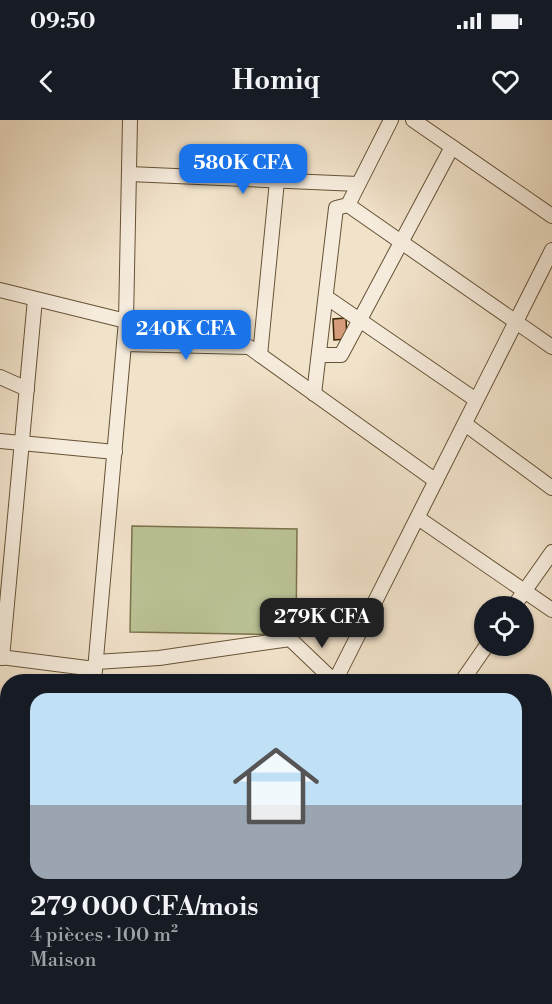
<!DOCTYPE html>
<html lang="fr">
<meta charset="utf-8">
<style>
body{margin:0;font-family:"Libre Bodoni",serif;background:#242831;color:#f1f3f6;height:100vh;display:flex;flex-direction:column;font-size:22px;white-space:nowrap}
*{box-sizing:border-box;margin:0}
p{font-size:20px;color:#9ea1a6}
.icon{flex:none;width:33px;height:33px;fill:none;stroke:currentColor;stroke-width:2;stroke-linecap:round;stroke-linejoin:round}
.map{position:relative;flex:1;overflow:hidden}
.side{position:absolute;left:0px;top:554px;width:552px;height:332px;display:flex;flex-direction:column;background:#171b24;border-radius:24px 24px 0 0;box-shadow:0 2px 4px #0004}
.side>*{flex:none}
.controls{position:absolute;left:474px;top:476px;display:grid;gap:12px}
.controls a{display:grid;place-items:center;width:60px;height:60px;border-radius:50%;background:#171b24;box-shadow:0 2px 4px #0004;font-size:30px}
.price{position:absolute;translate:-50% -51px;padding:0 14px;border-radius:12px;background:#1a73e8;color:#fff;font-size:20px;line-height:39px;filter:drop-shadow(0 2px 3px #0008)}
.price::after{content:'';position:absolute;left:50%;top:36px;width:18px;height:14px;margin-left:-9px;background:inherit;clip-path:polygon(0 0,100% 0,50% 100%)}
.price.on{background:#222;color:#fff}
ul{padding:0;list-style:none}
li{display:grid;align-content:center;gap:12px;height:318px;padding:0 30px}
li span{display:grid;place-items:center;height:186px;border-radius:18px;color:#555}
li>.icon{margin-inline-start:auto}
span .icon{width:108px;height:108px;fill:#fffc;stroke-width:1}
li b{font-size:26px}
.status{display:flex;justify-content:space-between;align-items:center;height:42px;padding:0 30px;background:#171b24;direction:ltr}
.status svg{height:16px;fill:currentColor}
header{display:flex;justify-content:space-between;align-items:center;height:78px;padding:0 30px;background:#171b24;font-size:27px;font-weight:700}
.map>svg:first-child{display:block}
.green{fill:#bbc396;stroke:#7a724c;stroke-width:1.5}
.building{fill:#d59b7a;stroke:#382203;stroke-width:1.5}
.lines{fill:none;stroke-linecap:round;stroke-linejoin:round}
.street-casing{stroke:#665235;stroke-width:16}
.street{stroke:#f6ecdd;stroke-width:14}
</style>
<div class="status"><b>09:50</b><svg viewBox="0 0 49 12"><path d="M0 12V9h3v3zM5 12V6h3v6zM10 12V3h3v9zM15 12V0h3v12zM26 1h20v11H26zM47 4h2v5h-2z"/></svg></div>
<header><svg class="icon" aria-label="back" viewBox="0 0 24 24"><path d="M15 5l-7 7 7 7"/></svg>Homiq<svg class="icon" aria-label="heart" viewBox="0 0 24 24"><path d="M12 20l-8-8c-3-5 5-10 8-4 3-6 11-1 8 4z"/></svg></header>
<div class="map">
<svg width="552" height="884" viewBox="0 0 552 884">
<rect width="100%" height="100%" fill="#f1e2ca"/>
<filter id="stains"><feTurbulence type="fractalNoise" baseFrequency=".00333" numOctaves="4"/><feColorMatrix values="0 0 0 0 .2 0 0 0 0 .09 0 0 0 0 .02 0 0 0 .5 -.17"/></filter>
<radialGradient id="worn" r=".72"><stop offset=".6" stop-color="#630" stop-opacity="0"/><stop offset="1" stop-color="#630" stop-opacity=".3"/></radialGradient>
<path class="green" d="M132 406 297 409 296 515 130 512Z"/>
<path class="building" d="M346 198 347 219 334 220 333 199Z"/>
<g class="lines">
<g class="street-casing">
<g id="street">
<path d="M413 0 552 96"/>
<path d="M129 54 358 64"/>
<path d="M348 85 552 227"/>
<path d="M0 170 126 201"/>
<path d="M326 177 476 280"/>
<path d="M124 224 249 227 436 361"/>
<path d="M260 235 277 61"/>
<path d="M319 235H341L452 27"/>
<path d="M0 257 27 269"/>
<path d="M314 274 336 88 348 85 391 0"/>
<path d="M465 304 552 368"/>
<path d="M0 321 115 332"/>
<path d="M418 398 552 490"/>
<path d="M514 486 552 432"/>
<path d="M0 537 95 549"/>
<path d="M2 538 35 179"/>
<path d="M96 542 159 538 290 519 334 561"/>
<path d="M94 561 126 201 130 0"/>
<path d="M335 561 552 130"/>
<path d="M462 561 487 525"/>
<path d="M544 607 552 596"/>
<path d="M0 657H8"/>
<path d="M0 754H8"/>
<path d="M545 762 552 752"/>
<path d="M544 820H552"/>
<path d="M0 835H8"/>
<path d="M40 878V884"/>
<path d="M94 878 95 884"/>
<path d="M214 878 239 884"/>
<path d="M332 878 335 884"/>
<path d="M2 884 8 849"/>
<path d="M255 884V878"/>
<path d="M281 884 324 878"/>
<path d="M403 884 410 878"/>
</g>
</g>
<use href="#street" class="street"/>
</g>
<rect width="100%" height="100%" filter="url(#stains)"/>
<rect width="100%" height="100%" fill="url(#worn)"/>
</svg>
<div class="controls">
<a><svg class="icon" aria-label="locate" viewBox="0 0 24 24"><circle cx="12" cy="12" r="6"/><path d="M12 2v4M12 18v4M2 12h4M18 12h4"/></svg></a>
</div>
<b class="price" style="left:243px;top:75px">580K CFA</b>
<b class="price" style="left:186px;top:241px">240K CFA</b>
<b class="price on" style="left:322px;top:529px">279K CFA</b>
<section class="side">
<ul>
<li><span style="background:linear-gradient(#bfe0f5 60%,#9aa5b1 0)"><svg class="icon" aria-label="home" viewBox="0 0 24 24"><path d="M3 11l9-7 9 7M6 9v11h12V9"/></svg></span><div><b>279 000 CFA/mois</b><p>4 pièces · 100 m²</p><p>Maison</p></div></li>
</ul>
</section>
</div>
